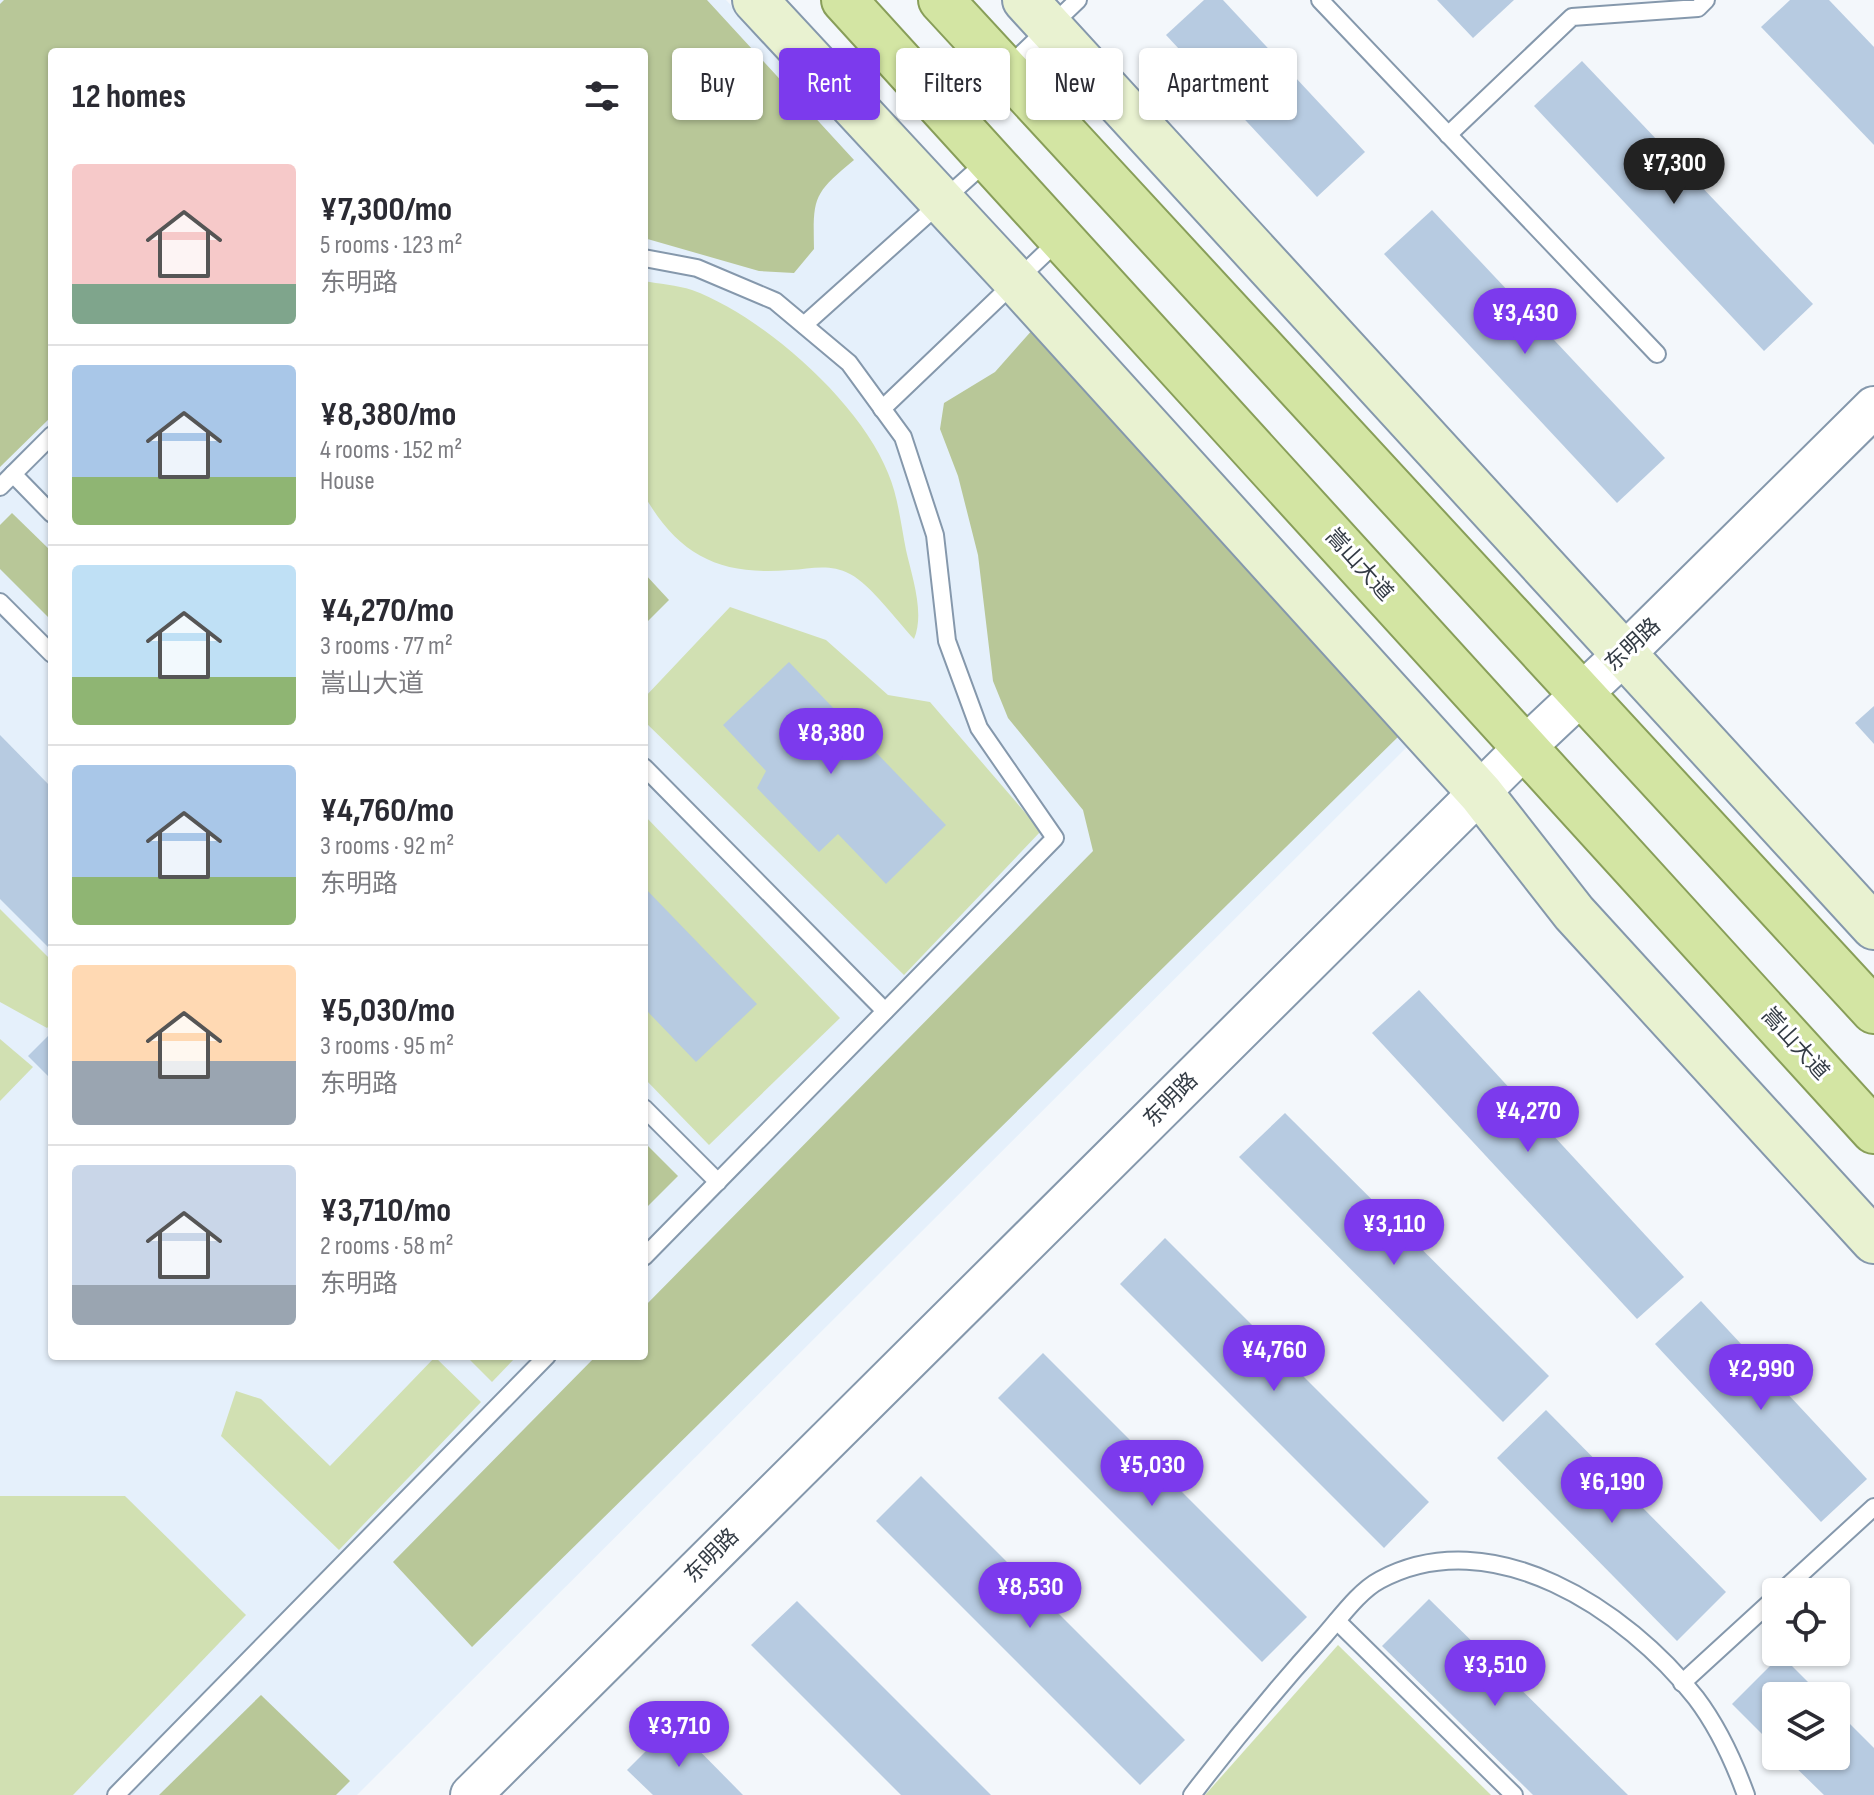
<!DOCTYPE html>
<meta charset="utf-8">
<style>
body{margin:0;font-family:"Sofia Sans Condensed","Noto Sans SC",sans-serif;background:#f7f7f7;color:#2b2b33;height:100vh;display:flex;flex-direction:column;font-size:30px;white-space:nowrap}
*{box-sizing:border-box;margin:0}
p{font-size:26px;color:#7c7c81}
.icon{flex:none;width:44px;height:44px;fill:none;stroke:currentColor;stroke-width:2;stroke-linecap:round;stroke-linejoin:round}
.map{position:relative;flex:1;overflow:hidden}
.sheet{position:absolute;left:48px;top:48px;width:600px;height:1312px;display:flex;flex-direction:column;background:#fff;border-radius:8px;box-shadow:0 2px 6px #0004}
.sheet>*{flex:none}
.banner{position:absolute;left:672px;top:48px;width:760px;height:72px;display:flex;gap:16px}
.controls{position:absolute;left:1762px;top:1578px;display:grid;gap:16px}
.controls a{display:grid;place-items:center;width:88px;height:88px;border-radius:8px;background:#fff;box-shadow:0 2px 6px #0004;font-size:40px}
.price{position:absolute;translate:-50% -68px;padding:0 18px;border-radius:28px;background:#7c3aed;color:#fff;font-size:26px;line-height:52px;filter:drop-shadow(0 2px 4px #0008)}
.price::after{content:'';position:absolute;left:50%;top:48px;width:24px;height:18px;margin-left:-12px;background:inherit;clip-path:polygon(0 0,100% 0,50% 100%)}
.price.active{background:#222;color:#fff}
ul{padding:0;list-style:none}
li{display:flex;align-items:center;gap:24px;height:200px;padding:0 24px}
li+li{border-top:2px solid #e1e1e2}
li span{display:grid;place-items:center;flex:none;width:224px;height:160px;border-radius:8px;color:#555}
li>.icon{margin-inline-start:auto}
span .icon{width:96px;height:96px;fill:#fffc;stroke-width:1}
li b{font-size:34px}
h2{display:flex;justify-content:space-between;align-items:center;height:96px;padding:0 24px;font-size:34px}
.chip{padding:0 28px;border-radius:8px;background:#fff;box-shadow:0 2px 6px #0004;font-size:28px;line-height:72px}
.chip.active{background:#7c3aed;color:#fff}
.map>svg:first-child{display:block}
.built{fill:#e5f0fb;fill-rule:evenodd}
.green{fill:#d1e0b2}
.forest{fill:#b8c798}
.building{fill:#b7cbe1}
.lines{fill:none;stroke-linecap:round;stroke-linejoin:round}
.service-casing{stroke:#8598ac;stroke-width:20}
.tertiary-casing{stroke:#8598ac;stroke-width:44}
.secondary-casing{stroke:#8598ac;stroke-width:48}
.primary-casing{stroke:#889e59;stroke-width:48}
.service{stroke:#fff;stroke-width:16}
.tertiary{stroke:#fff;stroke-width:40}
.secondary{stroke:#e9f2d1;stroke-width:44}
.primary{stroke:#d3e5a3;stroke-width:44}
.labels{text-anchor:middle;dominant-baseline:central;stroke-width:6;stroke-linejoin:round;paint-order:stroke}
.street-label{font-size:22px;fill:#333b44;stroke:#fff}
</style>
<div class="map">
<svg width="1874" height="1795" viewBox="0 0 1874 1795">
<rect width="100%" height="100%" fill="#f3f7fb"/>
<path class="built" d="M0 0H726L1417 737 357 1795H0ZM52 52H644V1356H52Z"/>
<g class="green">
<path d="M644 281C659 284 677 285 692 290 763 316 860 402 888 473 898 496 901 525 906 550 912 577 925 613 914 639 897 621 871 585 850 574 829 563 811 569 790 570 720 576 679 556 644 495Z"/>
<path d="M730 607 826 640 888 695 930 702 1041 831 904 975 644 721V698Z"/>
<path d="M644 815 840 1018 709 1145 644 1078Z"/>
<path d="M0 909 52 961V1023L47 1028 0 1002Z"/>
<path d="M0 1039 33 1067 0 1101Z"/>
<path d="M466 1356H517L492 1382Z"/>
<path d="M435 1357 481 1402 339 1550 221 1436 236 1391 261 1399 330 1466Z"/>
<path d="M0 1496H125L246 1615 73 1795H0Z"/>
<path d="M1338 1645 1491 1795H1205Z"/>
</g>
<g class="forest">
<path d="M4 0H707L854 160C813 194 813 197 814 249L794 273 759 271 644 238V52H52V416L0 467V4Z"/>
<path d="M1034 328 1402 733 472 1647 393 1562 596 1356H644V1307L1093 851 1083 810 1008 718 993 681 978 555 958 476 940 429 944 403 995 372Z"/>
<path d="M12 513 52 552V621L0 569V525Z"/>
<path d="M644 573 669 600 644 625Z"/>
<path d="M644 1142 678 1176 644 1210Z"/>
<path d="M261 1695 350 1781 336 1795H159Z"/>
</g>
<g class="building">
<path d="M1204 0H1223L1365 152 1317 197 1166 35Z"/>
<path d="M1437 0H1514L1473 38Z"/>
<path d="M1790 0H1829L1874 47V145L1761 27Z"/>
<path d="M1582 61 1813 304 1764 351 1534 106Z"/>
<path d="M1432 210 1665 458 1617 503 1384 254Z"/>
<path d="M789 662 946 825 886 884 838 834 819 852 757 788 766 771 723 725Z"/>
<path d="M1874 706V744L1855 723Z"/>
<path d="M0 735 52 788V951L0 899Z"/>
<path d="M644 887 757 1004 696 1062 648 1012 644 1016Z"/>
<path d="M1419 990 1684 1277 1637 1319 1372 1033Z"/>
<path d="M52 1032V1080L28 1056Z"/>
<path d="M1285 1113 1549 1376 1503 1422 1239 1157Z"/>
<path d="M1165 1238 1429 1502 1384 1548 1120 1284Z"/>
<path d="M1701 1301 1867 1479 1821 1522 1655 1344Z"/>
<path d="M1043 1353 1307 1617 1262 1662 998 1398Z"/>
<path d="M1546 1410 1726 1592 1677 1641 1497 1458Z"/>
<path d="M921 1476 1185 1740 1140 1785 876 1521Z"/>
<path d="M1429 1599 1628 1795H1533L1382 1646Z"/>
<path d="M797 1601 991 1795H901L751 1645Z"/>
<path d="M1781 1655 1822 1696H1776V1748L1732 1704Z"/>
<path d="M1836 1710 1874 1748V1795H1824L1784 1756H1836Z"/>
<path d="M673 1724 743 1795H653L627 1770Z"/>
</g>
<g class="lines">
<g class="service-casing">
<g id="service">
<path d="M1320 0 1657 354"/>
<path d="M1007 68 1078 0"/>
<path d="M1448 135 1572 17 1698 8 1706 0"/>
<path d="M644 258 697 268 775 301 849 363 903 437 935 535 947 641 979 728 1055 838 644 1257"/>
<path d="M804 325 988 160"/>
<path d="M882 409 1060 239"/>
<path d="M13 474 52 514"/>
<path d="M0 487 52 435"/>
<path d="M0 602 52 654"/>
<path d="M644 767 885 1011"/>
<path d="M644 1108 718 1182"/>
<path d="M1781 1592 1874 1507"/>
<path d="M1337 1621 1514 1795"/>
<path d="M1682 1683 1776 1597"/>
<path d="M116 1795 547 1356"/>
<path d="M1192 1795C1234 1740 1278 1687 1324 1636 1340 1618 1359 1591 1380 1580 1492 1520 1627 1610 1696 1698 1718 1727 1734 1762 1746 1795"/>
</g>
</g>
<g class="tertiary-casing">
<path id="tertiary" d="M471 1795 1525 747 1624 654 1874 407"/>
</g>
<g class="secondary-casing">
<g id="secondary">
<path d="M755 0 1016 281 1481 794 1574 913 1874 1241"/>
<path d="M1025 0 1874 927"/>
</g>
</g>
<g class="primary-casing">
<g id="primary">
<path d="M844 0 1874 1131"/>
<path d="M941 0 1874 1011"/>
</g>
</g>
<use href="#service" class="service"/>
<use href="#tertiary" class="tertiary"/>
<use href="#secondary" class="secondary"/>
<use href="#primary" class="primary"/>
</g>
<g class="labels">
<g class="street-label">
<text transform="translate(1359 565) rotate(48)">嵩山大道</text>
<text transform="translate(1633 645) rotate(-43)">东明路</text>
<text transform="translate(1795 1044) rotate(48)">嵩山大道</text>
<text transform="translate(1171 1100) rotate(-45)">东明路</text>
<text transform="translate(712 1556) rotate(-45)">东明路</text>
</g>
</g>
</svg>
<div class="controls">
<a><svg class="icon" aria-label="locate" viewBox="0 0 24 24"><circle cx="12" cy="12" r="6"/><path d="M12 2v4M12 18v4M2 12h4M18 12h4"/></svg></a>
<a><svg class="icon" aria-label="layers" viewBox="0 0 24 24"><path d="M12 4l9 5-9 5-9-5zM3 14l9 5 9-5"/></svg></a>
</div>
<b class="price active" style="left:1674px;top:206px">¥7,300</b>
<b class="price" style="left:1525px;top:356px">¥3,430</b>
<b class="price" style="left:831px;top:776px">¥8,380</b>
<b class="price" style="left:1528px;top:1154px">¥4,270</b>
<b class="price" style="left:1394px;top:1267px">¥3,110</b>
<b class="price" style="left:1274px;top:1393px">¥4,760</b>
<b class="price" style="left:1761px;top:1412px">¥2,990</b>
<b class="price" style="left:1152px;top:1508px">¥5,030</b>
<b class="price" style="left:1612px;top:1525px">¥6,190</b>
<b class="price" style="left:1030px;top:1630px">¥8,530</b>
<b class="price" style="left:1495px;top:1708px">¥3,510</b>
<b class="price" style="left:679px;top:1769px">¥3,710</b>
<div class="banner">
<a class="chip">Buy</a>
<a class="chip active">Rent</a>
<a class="chip">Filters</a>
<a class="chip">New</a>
<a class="chip">Apartment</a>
</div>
<section class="sheet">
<h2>12 homes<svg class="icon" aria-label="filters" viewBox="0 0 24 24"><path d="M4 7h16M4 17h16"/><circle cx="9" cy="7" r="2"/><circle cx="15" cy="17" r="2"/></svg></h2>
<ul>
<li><span style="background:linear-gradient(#f6c9c9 75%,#7fa58c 0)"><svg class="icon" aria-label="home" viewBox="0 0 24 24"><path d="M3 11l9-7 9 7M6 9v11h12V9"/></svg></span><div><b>¥7,300/mo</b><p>5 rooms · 123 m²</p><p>东明路</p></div></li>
<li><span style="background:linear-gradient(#a9c7e8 70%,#8fb573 0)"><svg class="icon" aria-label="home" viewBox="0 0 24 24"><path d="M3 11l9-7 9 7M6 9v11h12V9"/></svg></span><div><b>¥8,380/mo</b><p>4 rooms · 152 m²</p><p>House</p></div></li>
<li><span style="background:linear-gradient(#bfe0f5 70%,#8fb573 0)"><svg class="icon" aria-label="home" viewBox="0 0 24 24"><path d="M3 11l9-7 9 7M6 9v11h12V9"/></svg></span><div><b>¥4,270/mo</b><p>3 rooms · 77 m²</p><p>嵩山大道</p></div></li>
<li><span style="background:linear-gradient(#a9c7e8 70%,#8fb573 0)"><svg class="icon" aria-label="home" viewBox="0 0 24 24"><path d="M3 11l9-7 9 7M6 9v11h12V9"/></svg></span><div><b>¥4,760/mo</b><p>3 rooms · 92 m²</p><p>东明路</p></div></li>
<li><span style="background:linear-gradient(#ffd9b3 60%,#9aa5b1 0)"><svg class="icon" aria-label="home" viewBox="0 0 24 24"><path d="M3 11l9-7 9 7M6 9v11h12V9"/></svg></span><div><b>¥5,030/mo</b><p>3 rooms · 95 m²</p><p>东明路</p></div></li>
<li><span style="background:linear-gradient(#c9d6e8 75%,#9aa5b1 0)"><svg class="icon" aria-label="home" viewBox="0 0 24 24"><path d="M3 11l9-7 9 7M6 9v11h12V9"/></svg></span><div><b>¥3,710/mo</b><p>2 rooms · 58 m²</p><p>东明路</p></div></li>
</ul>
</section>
</div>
